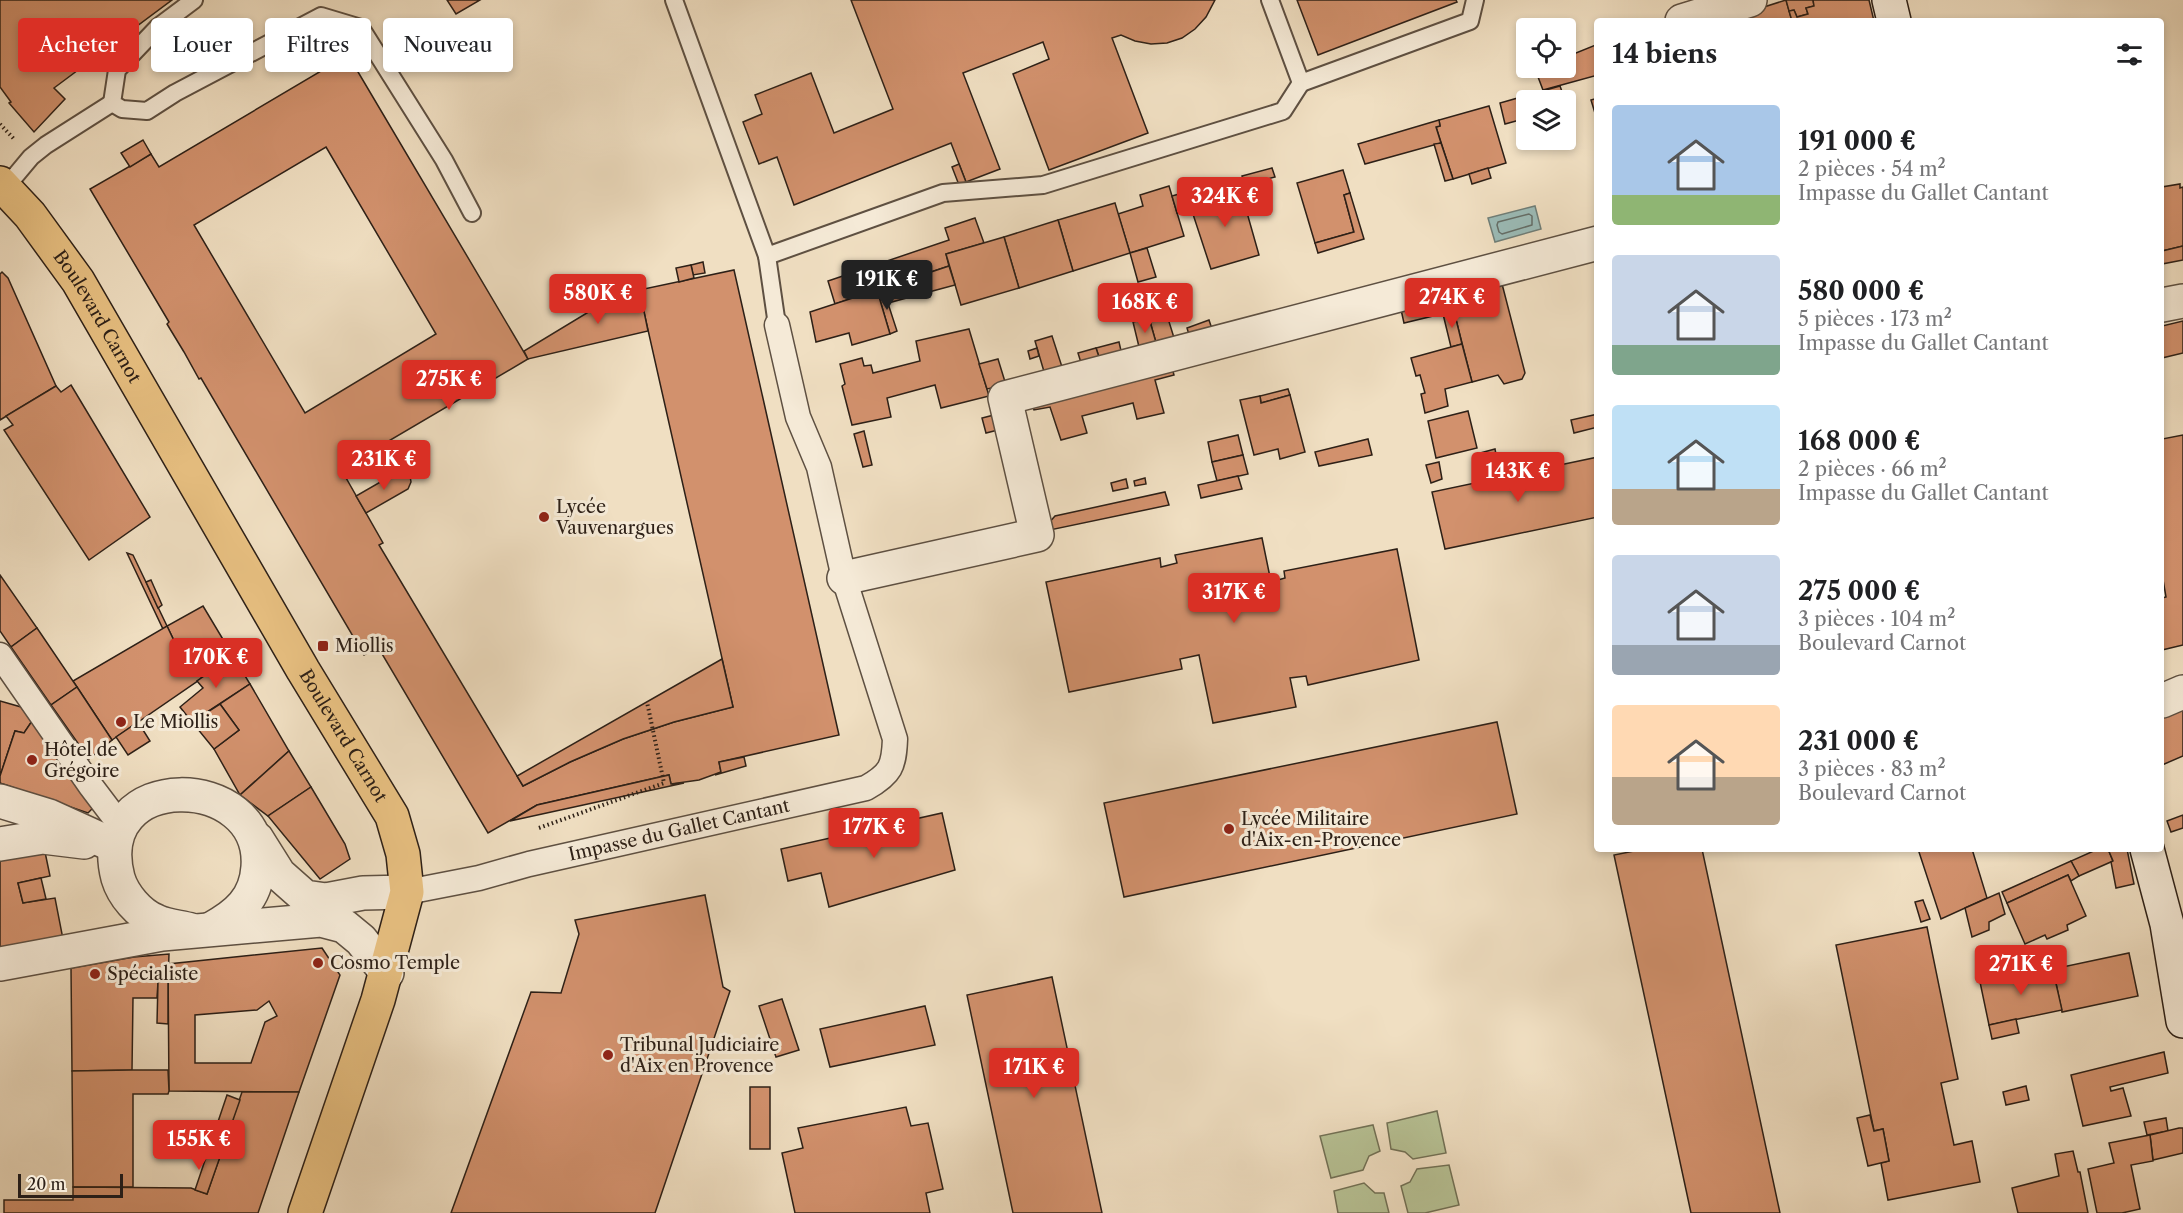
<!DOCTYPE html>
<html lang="fr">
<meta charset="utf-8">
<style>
body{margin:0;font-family:"Libre Caslon Text",serif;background:#f6f6f6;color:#202124;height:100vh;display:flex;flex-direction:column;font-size:22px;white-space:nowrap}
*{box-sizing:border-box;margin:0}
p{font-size:20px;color:#757577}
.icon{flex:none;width:33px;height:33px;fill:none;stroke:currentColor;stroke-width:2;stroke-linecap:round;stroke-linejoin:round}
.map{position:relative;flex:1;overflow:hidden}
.drawer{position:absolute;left:1594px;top:18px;width:570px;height:834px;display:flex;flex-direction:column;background:#fff;border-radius:6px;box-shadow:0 3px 9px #0003}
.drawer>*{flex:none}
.top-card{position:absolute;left:18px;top:18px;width:570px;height:54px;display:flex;gap:12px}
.buttons{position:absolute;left:1516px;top:18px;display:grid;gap:12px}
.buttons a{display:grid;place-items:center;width:60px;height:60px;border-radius:6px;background:#fff;box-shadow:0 3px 9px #0003;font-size:30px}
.scale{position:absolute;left:18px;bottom:15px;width:105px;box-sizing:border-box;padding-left:6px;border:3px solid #2d2017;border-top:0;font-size:16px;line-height:21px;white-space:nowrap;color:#2d2017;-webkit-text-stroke:4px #f5ead7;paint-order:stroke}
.price{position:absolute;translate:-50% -51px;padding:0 14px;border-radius:6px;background:#d93025;color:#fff;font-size:20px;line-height:39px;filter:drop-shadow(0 2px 3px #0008)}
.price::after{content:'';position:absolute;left:50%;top:36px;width:18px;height:14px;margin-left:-9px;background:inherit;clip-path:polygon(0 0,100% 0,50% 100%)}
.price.current{background:#222;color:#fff}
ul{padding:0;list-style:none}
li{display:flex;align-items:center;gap:18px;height:150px;padding:0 18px}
li span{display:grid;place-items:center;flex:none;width:168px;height:120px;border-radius:6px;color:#555}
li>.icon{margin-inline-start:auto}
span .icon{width:72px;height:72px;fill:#fffc;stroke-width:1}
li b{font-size:26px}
h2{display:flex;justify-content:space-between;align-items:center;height:72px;padding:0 18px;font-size:26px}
.chip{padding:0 21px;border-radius:6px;background:#fff;box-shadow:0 3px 9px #0003;font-size:21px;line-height:54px}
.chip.current{background:#d93025;color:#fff}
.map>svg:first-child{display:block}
.green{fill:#b7c295;stroke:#727156;stroke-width:1.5}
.water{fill:#9bbcb8;stroke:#6f7e78;stroke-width:1.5}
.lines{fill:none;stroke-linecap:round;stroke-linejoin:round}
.shore{stroke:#646e68;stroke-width:1.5}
.building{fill:#d2916d;stroke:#2d2017;stroke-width:1.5;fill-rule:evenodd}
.service-casing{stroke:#5e5042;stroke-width:20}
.pedestrian-casing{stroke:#5e5042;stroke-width:27}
.minor-casing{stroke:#5e5042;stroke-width:36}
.secondary-casing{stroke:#2d2017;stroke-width:36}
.primary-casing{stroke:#2d2017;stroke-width:36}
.path{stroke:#2d2017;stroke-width:4;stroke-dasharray:1.5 3;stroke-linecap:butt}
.service{stroke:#f5ead7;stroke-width:16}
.pedestrian{stroke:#f5ead7;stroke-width:24}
.minor{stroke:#f5ead7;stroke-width:33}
.secondary{stroke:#f5ead7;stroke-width:33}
.primary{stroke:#e8c081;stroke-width:33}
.poi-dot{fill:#8f2418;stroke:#f5ead7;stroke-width:2}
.labels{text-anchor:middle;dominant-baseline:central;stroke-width:6;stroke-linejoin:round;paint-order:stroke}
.street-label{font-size:18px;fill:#2d2017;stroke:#f5ead7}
.poi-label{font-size:18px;fill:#2d2017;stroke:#f5ead7;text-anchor:start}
</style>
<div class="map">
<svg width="2183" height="1213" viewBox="0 0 2183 1213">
<rect width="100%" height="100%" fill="#f0dfc2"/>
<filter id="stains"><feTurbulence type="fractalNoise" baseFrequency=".00333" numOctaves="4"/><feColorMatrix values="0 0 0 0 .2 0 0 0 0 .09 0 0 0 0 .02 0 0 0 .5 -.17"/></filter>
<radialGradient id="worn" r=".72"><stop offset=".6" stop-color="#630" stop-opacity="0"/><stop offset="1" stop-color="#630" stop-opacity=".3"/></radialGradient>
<g class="green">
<path d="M1437 1111 1446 1153 1413 1159 1405 1152 1391 1149 1387 1123Z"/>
<path d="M1373 1125 1380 1151 1369 1156 1363 1170 1331 1178 1320 1136Z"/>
<path d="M1449 1165 1459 1205 1425 1213H1408L1401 1186 1410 1182 1417 1169Z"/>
<path d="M1364 1183 1375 1193H1384L1389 1213H1338L1334 1191Z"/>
</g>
<path class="water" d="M1535 206 1541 229 1495 242 1488 218Z"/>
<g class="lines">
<path class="shore" d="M1529 214 1532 216V225L1502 234 1499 232 1497 225 1498 222Z"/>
</g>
<g class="building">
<path d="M0 0H172L54 88 65 99 34 132 9 103 11 102 0 87Z"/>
<path d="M447 0H480L456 14Z"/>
<path d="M851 0H1215L1206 17 1195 29 1182 38 1167 43 1151 44 1135 41 1121 35 1112 38 1148 133 1049 170 1013 74 1049 59 1043 42 963 73 1000 169 966 182 951 143 794 205 777 157 759 164 743 122 762 114 755 95 811 73 834 133 893 109Z"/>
<path d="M1297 0H1456L1457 2 1318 55Z"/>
<path d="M1786 0 1792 21H1743L1742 14Z"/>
<path d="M1786 0H1813L1814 6 1806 8 1808 14 1797 17 1794 10 1789 11Z"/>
<path d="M1813 0H1869L1874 21H1792L1789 11 1794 10 1797 17 1808 14 1806 8 1814 6Z"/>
<path d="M1598 44V75L1543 90 1535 69 1566 68V57Z"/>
<path d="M348 55 528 359 341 469 383 543 379 545 523 786 570 762 623 739 674 722 733 707 639 290 734 270 839 735 719 762 721 772 699 780 671 784 669 775 537 805 488 833 378 647 364 655 201 378 199 379 184 352 167 324 169 322 90 189 151 154 159 167ZM326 147 436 334 305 413 194 225Z"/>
<path d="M1560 86 1565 100H1527V118L1505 124 1500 103Z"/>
<path d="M1598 98V123L1591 100Z"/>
<path d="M1489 106 1506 163 1453 179 1436 127 1440 126 1439 120Z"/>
<path d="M1439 120 1440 126 1436 127 1441 143 1365 164 1358 144Z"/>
<path d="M143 140 151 154 130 167 121 153Z"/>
<path d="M1441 143 1453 179 1445 181 1434 144Z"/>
<path d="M959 164 966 182 959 185 952 167Z"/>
<path d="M1272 168 1275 177 1245 185 1242 176Z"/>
<path d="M1488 168 1491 178 1472 184 1469 174Z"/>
<path d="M1343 170 1350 193 1344 195 1354 232 1315 243 1297 183Z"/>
<path d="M2180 184V188L2183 187V246L2162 251V187Z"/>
<path d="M1169 186 1184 236 1130 253 1118 214 1143 206 1140 195Z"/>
<path d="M1240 188 1259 255 1211 269 1189 202Z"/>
<path d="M1186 192 1191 209 1177 213 1172 196Z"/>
<path d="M1350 193 1364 239 1318 253 1315 243 1354 232 1344 195Z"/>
<path d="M1115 203 1130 253 1073 271 1058 220Z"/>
<path d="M975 218 984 243 946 254 949 266 835 304 828 281 949 240 945 228Z"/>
<path d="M1058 220 1073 271 1019 288 1004 237Z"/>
<path d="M1004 237 1019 288 961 305 946 254Z"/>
<path d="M2183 246V260L2162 264V251Z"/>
<path d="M1147 248 1156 277 1138 282 1130 253Z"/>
<path d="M703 262 705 273 693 275 691 265Z"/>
<path d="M691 265 694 278 679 282 676 268Z"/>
<path d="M949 266 955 285 888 303 883 288Z"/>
<path d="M2 272 8 278 56 386 0 420V274Z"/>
<path d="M1501 280 1525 373 1522 379 1504 384 1498 375 1472 382 1452 304 1462 301 1459 290Z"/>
<path d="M638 282 648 331 528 359 524 351Z"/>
<path d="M883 288 897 331 890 334 877 290Z"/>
<path d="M877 290 890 334 852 345 849 333 816 342 810 312Z"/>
<path d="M1459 290 1462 301 1452 304 1449 293Z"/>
<path d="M1439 296 1441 306 1452 304 1454 311 1404 323 1400 305Z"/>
<path d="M1454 311 1462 344 1451 347 1443 314Z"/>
<path d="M1166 312 1175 341 1157 346 1149 318Z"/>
<path d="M1149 318 1157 346 1140 351 1133 322Z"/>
<path d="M1209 320 1213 332 1190 338 1187 328Z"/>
<path d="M2183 321V353L2162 358V326Z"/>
<path d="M969 329 989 396 941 408 935 385 887 398 891 417 852 425 842 386 845 384 840 364 862 358 864 366 871 365 873 373 920 361 916 341Z"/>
<path d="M1052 336 1063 370 1045 375 1035 341Z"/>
<path d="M1119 342 1122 355 1100 360 1096 348Z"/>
<path d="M1462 344 1472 382 1445 389 1448 406 1425 413 1421 394 1425 393 1420 375 1416 376 1411 358Z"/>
<path d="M1037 348 1039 356 1030 359 1028 351Z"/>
<path d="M1096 348 1100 360 1082 366 1078 353Z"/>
<path d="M998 359 1006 385 987 389 979 364Z"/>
<path d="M1171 365 1174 375 1155 380 1164 413 1137 419 1133 403 1082 416 1087 433 1061 440 1050 407 1034 410 1031 401Z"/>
<path d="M71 385 150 517 89 560 4 430 13 425 6 416 56 386 61 392Z"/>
<path d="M1288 389 1290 395 1261 403 1260 396Z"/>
<path d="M1290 395 1305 452 1280 459 1278 449 1254 455 1240 400 1260 396 1261 403Z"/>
<path d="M1468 411 1477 448 1436 458 1428 421Z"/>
<path d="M1598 414V427L1574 433 1571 420Z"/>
<path d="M994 415 998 430 986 433 982 418Z"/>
<path d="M864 431 872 465 863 467 854 434Z"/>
<path d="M1238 435 1243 455 1212 462 1208 442Z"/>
<path d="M2183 435V645L2162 650V598L2166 597 2162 574V439Z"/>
<path d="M1368 439 1372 455 1319 466 1315 452Z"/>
<path d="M1495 449 1499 471 1484 475 1480 453Z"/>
<path d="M1243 455 1248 474 1217 481 1212 462Z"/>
<path d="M1598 457V517L1445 549 1432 492Z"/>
<path d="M1439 462 1442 479 1431 483 1426 465Z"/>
<path d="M401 472 410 476 411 482 408 489 366 513 356 496 396 473Z"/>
<path d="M1238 476 1242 489 1201 498 1198 485Z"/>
<path d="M1145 478 1146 484 1135 486 1134 481Z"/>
<path d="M1126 479 1128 488 1113 491 1111 483Z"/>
<path d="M1165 492 1169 505 1050 530 1048 524 1055 516Z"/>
<path d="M1262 538 1271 582 1285 578 1284 571 1397 549 1419 660 1308 685 1306 676 1290 678 1296 707 1213 723 1199 655 1180 659 1182 669 1069 692 1046 582 1160 558 1161 567 1177 563 1175 555Z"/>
<path d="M127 553 133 555 167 626 163 629Z"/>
<path d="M0 575 37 628 11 647 0 631Z"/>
<path d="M151 580 162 605 158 608 146 582Z"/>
<path d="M203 606 233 656 202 678 179 651 167 626Z"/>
<path d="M167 626 179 651 202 678 112 740 73 681Z"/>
<path d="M37 628 77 687 51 705 11 647Z"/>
<path d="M233 656 250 684 192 722 180 707 203 688 197 681Z"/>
<path d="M722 659 733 707 674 722 623 739 570 762 523 786 517 776Z"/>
<path d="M250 684 289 751 240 795 214 749 239 730 220 704Z"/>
<path d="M77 687 112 740 89 759 51 705Z"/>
<path d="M0 701 21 707 32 721 24 733 15 731 0 776Z"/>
<path d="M220 704 239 730 214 749 192 722Z"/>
<path d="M2183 706V756L2162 765V714Z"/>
<path d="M32 721 93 808 88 813 0 783V776L15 731 24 733Z"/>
<path d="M138 722 150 741 128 755 116 737Z"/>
<path d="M1497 722 1517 814 1124 897 1104 803Z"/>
<path d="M289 751 311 787 268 816 240 795Z"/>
<path d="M744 757 746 766 715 775 721 772 719 762Z"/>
<path d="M669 775 671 784 684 783 510 821 537 805Z"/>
<path d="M311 787 345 844 350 859 320 879 268 816Z"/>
<path d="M942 813 955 870 829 907 821 873 788 881 781 849Z"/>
<path d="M2183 815V828L2171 832 2167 821Z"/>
<path d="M1644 849H1702L1780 1213H1691L1614 855Z"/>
<path d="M1918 849H1972L1987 898 1941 919Z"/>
<path d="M2098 849H2108L2113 861 2079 876 2071 861Z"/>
<path d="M2108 849H2127L2134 884 2116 888 2111 862 2113 861Z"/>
<path d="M45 852 50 876 18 883 23 903 55 898 63 939 0 948V859Z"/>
<path d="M2071 861 2079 876 2071 881 2068 875 2007 903 2002 892Z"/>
<path d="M2068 875 2086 916 2067 925 2068 930 2047 939 2045 935 2025 944 2007 903Z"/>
<path d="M41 878 46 899 23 903 18 883Z"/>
<path d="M1999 893 2005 914 1989 922V930L1972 937 1965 908Z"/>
<path d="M705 895 723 987 730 991 655 1213H451L531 992 561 993 579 934 575 920Z"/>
<path d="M1923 900 1930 919 1921 922 1915 902Z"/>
<path d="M1927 927 1958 1079 1941 1083 1954 1145 1972 1141 1980 1182 1888 1200 1881 1163 1889 1161 1883 1129 1874 1131 1836 945Z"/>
<path d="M322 948 340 975 299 1092 169 1091 168 964ZM269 1001 277 1016 265 1022 251 1063H195V1015L257 1010Z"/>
<path d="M2129 953 2138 996 2062 1012 2053 969Z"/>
<path d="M169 954 168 982H158L157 998H133L132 1070 72 1071 71 968 134 957Z"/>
<path d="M2052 966 2062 1010 1989 1025 1980 982Z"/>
<path d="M1052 977 1102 1213H1013L967 995Z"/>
<path d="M158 982H168V1024L157 1023Z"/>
<path d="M782 999 799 1050 776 1057 759 1006Z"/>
<path d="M925 1006 935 1045 830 1067 820 1029Z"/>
<path d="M2016 1019 2019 1033 1992 1039 1989 1025Z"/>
<path d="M2164 1052 2168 1073 2110 1087 2111 1091 2123 1088 2131 1116 2083 1126 2071 1075Z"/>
<path d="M132 1070H168L169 1091 168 1094H133V1187H73L72 1071Z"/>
<path d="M2026 1086 2029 1100 2006 1105 2003 1092Z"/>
<rect x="750" y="1087" width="20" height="62"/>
<path d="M242 1092H299L258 1213H4V1200H73V1187L191 1188 207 1194Z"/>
<path d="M227 1095 240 1100 207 1194 195 1190Z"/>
<path d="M906 1107 911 1126 928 1123 943 1189 926 1193 930 1213H795L782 1153 803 1148 798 1128Z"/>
<path d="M1870 1115 1874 1131 1883 1129 1889 1161 1868 1166 1857 1118Z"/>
<path d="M2166 1118 2168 1131 2147 1135 2144 1122Z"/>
<path d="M2179 1128H2183V1153L2153 1160 2150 1135Z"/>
<path d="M2150 1135 2153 1161 2131 1165 2140 1209 2122 1213H2097L2088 1169 2114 1163 2109 1143Z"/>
<path d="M2073 1151 2078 1172H2080L2088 1213H2018L2012 1188 2059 1176 2055 1154Z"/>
</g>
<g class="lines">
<g class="service-casing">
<g id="service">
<path d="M194 0 158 27 117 70 112 103 122 109 147 111 175 93 321 16 361 28 444 160 472 213"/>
<path d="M674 0 767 256 943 193 1043 185 1283 111 1301 83"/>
<path d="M1270 0 1301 83 1470 21 1475 0"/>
<path d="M5 188 31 157 46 145 112 103"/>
<path d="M767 256 777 325"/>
</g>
</g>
<g class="pedestrian-casing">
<g id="pedestrian">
<path d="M0 655 90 785 121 826"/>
<path id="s1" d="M407 892 479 878 529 864 866 788C891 774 894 766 895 739L844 578 819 467 798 417 777 325"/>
</g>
</g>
<g class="minor-casing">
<g id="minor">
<path d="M1682 21 1750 0"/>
<path d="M2162 305 2183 301"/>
<path d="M844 578 1037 535 1005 398 1598 243"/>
<path d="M2162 701 2183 692"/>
<path d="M0 801 49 816 115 846"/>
<path d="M257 839 279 874 305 897 326 900 363 893 407 892"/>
<path d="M0 844 43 837 84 842"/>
<path d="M191 930C180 927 166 926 156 921 139 914 123 895 118 878 89 767 265 771 258 867 256 899 237 915 211 929"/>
<path d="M0 964 162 934 321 920 344 926 361 940 387 973"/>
</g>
</g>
<g class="secondary-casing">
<g id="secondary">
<path d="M1889 0 1894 21"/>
<path d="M2147 849 2167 924 2183 1021"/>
</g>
</g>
<g class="primary-casing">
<g id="primary">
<path id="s2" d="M0 183 30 215 78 281 303 670 392 816 403 854 407 892 378 1000 305 1213"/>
</g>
</g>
<g class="path">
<path d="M0 124 14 139"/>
<path d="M539 828 664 783 647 702"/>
</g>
<use href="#service" class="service"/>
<use href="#pedestrian" class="pedestrian"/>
<use href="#minor" class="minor"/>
<use href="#secondary" class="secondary"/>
<use href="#primary" class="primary"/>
</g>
<g class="poi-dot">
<circle cx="544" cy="517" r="6"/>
<rect x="317" y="640" width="12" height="12" rx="3"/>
<circle cx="121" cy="722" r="6"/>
<circle cx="32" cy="760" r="6"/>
<circle cx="1229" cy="829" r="6"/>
<circle cx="318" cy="963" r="6"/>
<circle cx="95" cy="974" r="6"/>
<circle cx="608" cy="1055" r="6"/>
</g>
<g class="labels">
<g class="street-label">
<text stroke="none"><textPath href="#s2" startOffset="166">Boulevard Carnot</textPath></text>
<text stroke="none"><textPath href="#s2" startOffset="652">Boulevard Carnot</textPath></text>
<text stroke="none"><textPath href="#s1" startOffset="279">Impasse du Gallet Cantant</textPath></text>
</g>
<g class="poi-label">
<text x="556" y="507">Lycée<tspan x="556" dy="21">Vauvenargues</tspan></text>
<text x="335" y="646">Miollis</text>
<text x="133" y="722">Le Miollis</text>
<text x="44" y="750">Hôtel de<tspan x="44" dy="21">Grégoire</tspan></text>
<text x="1241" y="819">Lycée Militaire<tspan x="1241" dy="21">d'Aix-en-Provence</tspan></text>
<text x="330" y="963">Cosmo Temple</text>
<text x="107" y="974">Spécialiste</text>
<text x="620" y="1045">Tribunal Judiciaire<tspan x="620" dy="21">d'Aix en Provence</tspan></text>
</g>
</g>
<rect width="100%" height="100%" filter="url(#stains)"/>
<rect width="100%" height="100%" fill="url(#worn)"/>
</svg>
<div class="buttons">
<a><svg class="icon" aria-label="locate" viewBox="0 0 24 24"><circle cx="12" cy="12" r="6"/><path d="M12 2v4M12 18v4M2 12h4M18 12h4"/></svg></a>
<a><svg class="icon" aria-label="layers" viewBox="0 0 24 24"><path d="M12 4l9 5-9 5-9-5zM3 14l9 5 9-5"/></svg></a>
</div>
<div class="scale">20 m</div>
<b class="price" style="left:1225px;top:228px">324K €</b>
<b class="price current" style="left:887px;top:311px">191K €</b>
<b class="price" style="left:598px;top:325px">580K €</b>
<b class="price" style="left:1452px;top:329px">274K €</b>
<b class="price" style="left:1145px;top:334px">168K €</b>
<b class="price" style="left:449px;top:411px">275K €</b>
<b class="price" style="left:384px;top:491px">231K €</b>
<b class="price" style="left:1518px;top:503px">143K €</b>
<b class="price" style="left:1234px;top:624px">317K €</b>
<b class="price" style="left:216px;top:689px">170K €</b>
<b class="price" style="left:874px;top:859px">177K €</b>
<b class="price" style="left:2021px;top:996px">271K €</b>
<b class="price" style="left:1034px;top:1099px">171K €</b>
<b class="price" style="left:199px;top:1171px">155K €</b>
<div class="top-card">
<a class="chip current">Acheter</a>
<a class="chip">Louer</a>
<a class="chip">Filtres</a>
<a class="chip">Nouveau</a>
</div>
<section class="drawer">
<h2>14 biens<svg class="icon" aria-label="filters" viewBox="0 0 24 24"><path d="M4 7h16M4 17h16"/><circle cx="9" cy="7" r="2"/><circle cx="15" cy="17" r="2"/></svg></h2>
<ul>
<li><span style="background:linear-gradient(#a9c7e8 75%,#8fb573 0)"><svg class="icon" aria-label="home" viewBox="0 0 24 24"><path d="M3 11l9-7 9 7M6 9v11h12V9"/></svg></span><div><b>191 000 €</b><p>2 pièces · 54 m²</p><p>Impasse du Gallet Cantant</p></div></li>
<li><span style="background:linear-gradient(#c9d6e8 75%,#7fa58c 0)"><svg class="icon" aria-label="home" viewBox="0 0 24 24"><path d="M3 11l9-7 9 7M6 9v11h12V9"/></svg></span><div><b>580 000 €</b><p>5 pièces · 173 m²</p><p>Impasse du Gallet Cantant</p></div></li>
<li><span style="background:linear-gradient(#bfe0f5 70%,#b9a48a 0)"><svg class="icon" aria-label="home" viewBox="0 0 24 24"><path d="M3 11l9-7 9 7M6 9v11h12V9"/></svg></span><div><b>168 000 €</b><p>2 pièces · 66 m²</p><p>Impasse du Gallet Cantant</p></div></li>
<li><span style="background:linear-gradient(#c9d6e8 75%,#9aa5b1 0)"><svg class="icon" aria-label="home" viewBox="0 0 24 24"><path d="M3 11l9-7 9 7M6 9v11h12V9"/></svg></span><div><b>275 000 €</b><p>3 pièces · 104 m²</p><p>Boulevard Carnot</p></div></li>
<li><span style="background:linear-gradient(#ffd9b3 60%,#b9a48a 0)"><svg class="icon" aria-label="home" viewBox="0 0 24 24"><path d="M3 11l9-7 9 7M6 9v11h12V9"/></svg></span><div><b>231 000 €</b><p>3 pièces · 83 m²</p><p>Boulevard Carnot</p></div></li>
</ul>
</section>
</div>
